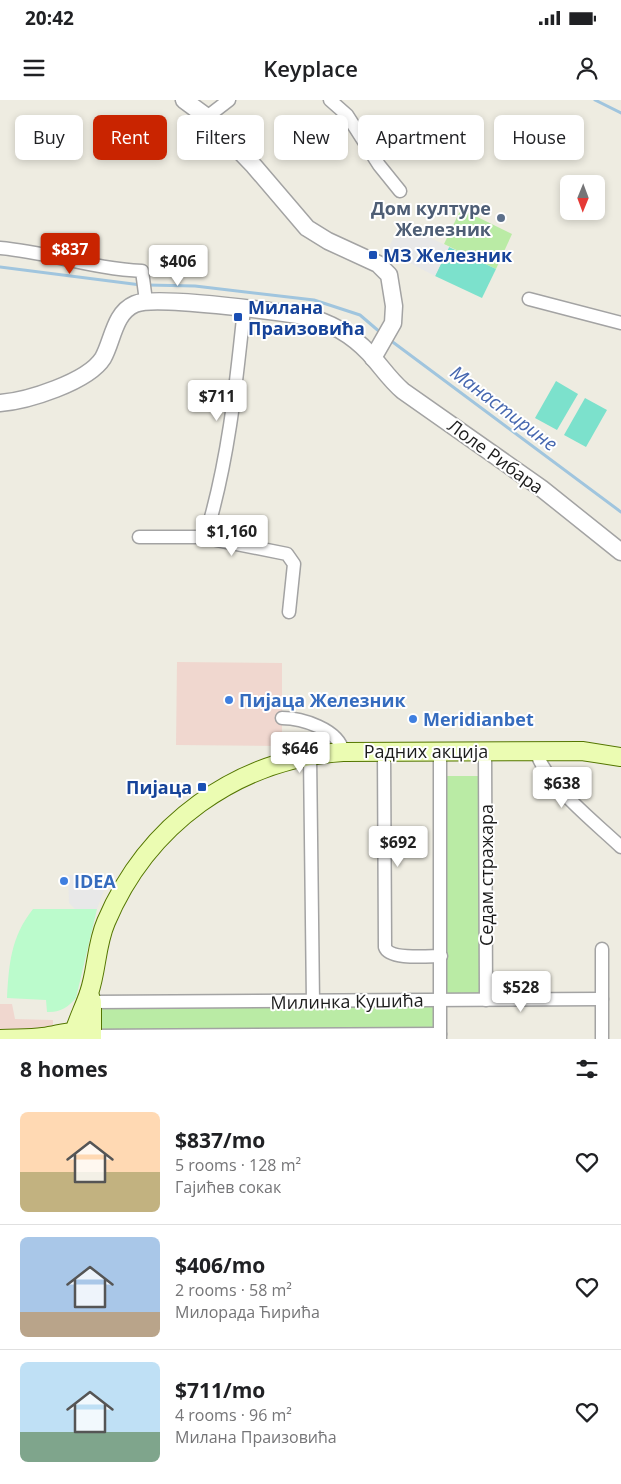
<!DOCTYPE html>
<meta charset="utf-8">
<style>
body{margin:0;font-family:"Open Sans",sans-serif;background:#f6f6f6;color:#202124;height:100vh;display:flex;flex-direction:column;font-size:19px;white-space:nowrap}
*{box-sizing:border-box;margin:0}
p{font-size:16px;color:#757577}
.icon{flex:none;width:28px;height:28px;fill:none;stroke:currentColor;stroke-width:2;stroke-linecap:round;stroke-linejoin:round}
.map{position:relative;height:939px;overflow:hidden}
.sheet{display:flex;flex-direction:column;background:#fff;flex:1}
.sheet>*{flex:none}
.hud{position:absolute;left:15px;top:15px;width:591px;height:45px;display:flex;gap:10px}
.needle{width:32px;rotate:181deg}
.fabs{position:absolute;left:560px;top:75px;display:grid;gap:10px}
.fabs a{display:grid;place-items:center;width:45px;height:45px;border-radius:8px;background:#fff;box-shadow:0 2px 8px #0003;font-size:25px}
.price{position:absolute;translate:-50% -42px;padding:0 11px;border-radius:5px;background:#fff;color:#222;font-size:16px;line-height:32px;filter:drop-shadow(0 1px 2px #0008)}
.price::after{content:'';position:absolute;left:50%;top:30px;width:15px;height:11px;margin-left:-8px;background:inherit;clip-path:polygon(0 0,100% 0,50% 100%)}
.price.current{background:#c92400;color:#fff}
ul{padding:0;list-style:none}
li{display:flex;align-items:center;gap:15px;height:125px;padding:0 20px}
li+li{border-top:1px solid #e0e0e0}
li span{display:grid;place-items:center;flex:none;width:140px;height:100px;border-radius:8px;color:#555}
li>.icon{margin-inline-start:auto}
span .icon{width:60px;height:60px;fill:#fffc;stroke-width:1}
li b{font-size:21px}
h2{display:flex;justify-content:space-between;align-items:center;height:60px;padding:0 20px;font-size:21px}
.pill{padding:0 18px;border-radius:8px;background:#fff;box-shadow:0 2px 8px #0003;font-size:18px;line-height:45px}
.pill.current{background:#c92400;color:#fff}
.status{display:flex;justify-content:space-between;align-items:center;height:35px;padding:0 25px;background:#fff;direction:ltr}
.status svg{height:14px;fill:currentColor}
header{display:flex;justify-content:space-between;align-items:center;height:65px;padding:0 20px;background:#fff;font-size:22px;font-weight:600}
.map>svg:first-child{display:block}
.commercial{fill:#f0d7cf}
.grass{fill:#baeba5}
.park{fill:#bbfbcc}
.pitch{fill:#7ce1cc}
.parking{fill:#e8e8e8}
.lines{fill:none;stroke-linecap:round;stroke-linejoin:round}
.stream{stroke:#a0c5de;stroke-width:3}
.minor-casing{stroke:#a3a3a3;stroke-width:15}
.tertiary-casing{stroke:#a3a3a3;stroke-width:19}
.secondary-casing{stroke:#547601;stroke-width:20}
.minor{stroke:#fff;stroke-width:12}
.tertiary{stroke:#fff;stroke-width:16}
.secondary{stroke:#ebfcb2;stroke-width:18}
.service-dot{fill:#5c6f8a;stroke:#fff;stroke-width:2}
.transit-dot{fill:#1a4fb4;stroke:#fff;stroke-width:2}
.shop-dot{fill:#3f7fe0;stroke:#fff;stroke-width:2}
.labels{text-anchor:middle;dominant-baseline:central;stroke-width:4;stroke-linejoin:round;paint-order:stroke}
.service-label{font-size:18px;font-weight:bold;fill:#4e5e75;stroke:#fff;text-anchor:end}
.transit-label{font-size:18px;font-weight:bold;fill:#164399;stroke:#fff;text-anchor:start}
.street-label{font-size:18px;fill:#1c1c1c;stroke:#fff}
.shop-label{font-size:18px;font-weight:bold;fill:#366cbe;stroke:#fff;text-anchor:start}
.water-label{font-size:19px;font-style:italic;fill:#4667af;stroke:#fff}
</style>
<div class="status"><b>20:42</b><svg viewBox="0 0 49 12"><path d="M0 12V9h3v3zM5 12V6h3v6zM10 12V3h3v9zM15 12V0h3v12zM26 1h20v11H26zM47 4h2v5h-2z"/></svg></div>
<header><svg class="icon" aria-label="menu" viewBox="0 0 24 24"><path d="M4 6h16M4 12h16M4 18h16"/></svg>Keyplace<svg class="icon" aria-label="person" viewBox="0 0 24 24"><circle cx="12" cy="8" r="4"/><path d="M4 21q1-7 8-7t8 7"/></svg></header>
<div class="map">
<svg width="621" height="939" viewBox="0 0 621 939">
<rect width="100%" height="100%" fill="#eeece1"/>
<g class="commercial">
<path d="M177 562 282 563V646L176 645Z"/>
<path d="M0 904H12L15 919 53 920V930L0 937Z"/>
</g>
<g class="grass">
<path d="M461 109 512 134 496 169 444 144Z"/>
<path d="M444 676H483L484 897H447Z"/>
<path d="M434 904V931L101 932 100 906Z"/>
</g>
<path class="park" d="M33 809H97L76 898C68 907 60 913 47 912L46 900 7 898C9 863 11 837 33 809Z"/>
<g class="pitch">
<path d="M449 147 496 169 482 198 435 176Z"/>
<path d="M556 281 578 294 557 330 535 318Z"/>
<path d="M585 298 607 310 586 347 564 335Z"/>
</g>
<g class="parking">
<path d="M401 123 449 147 435 176 387 151Z"/>
<path d="M68 775H110L97 809H75L69 803Z"/>
</g>
<g class="lines">
<g class="stream">
<path d="M595 0 621 13"/>
<path d="M0 167 141 185"/>
<path d="M147 185 195 186 314 200 360 215 381 233"/>
<path d="M390 240 621 412"/>
</g>
<g class="minor-casing">
<g id="minor">
<path d="M330 0 347 15 379 65 400 91"/>
<path d="M207 17 229 0"/>
<path d="M0 148C48 152 93 169 142 171L146 201"/>
<path d="M529 199 621 223"/>
<path d="M139 437H201L287 454 294 464 289 512"/>
<path d="M205 438C228 364 236 286 244 209"/>
<path d="M282 618C301 618 339 629 343 652"/>
<path d="M536 650C543 682 596 723 621 747"/>
<path d="M384 651 385 847C389 860 428 856 441 856"/>
<path d="M440 651V939"/>
<path d="M485 651 486 900"/>
<path d="M310 655 313 902"/>
<path d="M92 902 602 899"/>
<path d="M92 936 440 934"/>
<path d="M602 939V849"/>
</g>
</g>
<g class="tertiary-casing">
<g id="tertiary">
<path d="M184 0 207 17 254 66 307 128 328 141 378 164 389 175 394 206 393 223 373 258"/>
<path d="M0 303C27 301 88 282 103 258 113 240 114 213 135 204 155 195 277 212 305 216 329 222 352 235 369 253 381 266 389 279 403 291L541 388 621 452"/>
</g>
</g>
<g class="secondary-casing">
<g id="secondary">
<path d="M89 894 92 902V939"/>
<path d="M0 939C14 938 29 939 43 937 62 935 75 926 92 938"/>
<path d="M72 939C76 923 84 908 89 893 97 870 96 845 106 822 147 725 236 659 343 652L582 651 621 657"/>
</g>
</g>
<use href="#minor" class="minor"/>
<use href="#tertiary" class="tertiary"/>
<use href="#secondary" class="secondary"/>
</g>
<circle class="service-dot" cx="501" cy="118" r="5"/>
<g class="transit-dot">
<rect x="368" y="150" width="10" height="10" rx="2.5"/>
<rect x="233" y="212" width="10" height="10" rx="2.5"/>
<rect x="197" y="682" width="10" height="10" rx="2.5"/>
</g>
<g class="shop-dot">
<circle cx="229" cy="600" r="5"/>
<circle cx="413" cy="619" r="5"/>
<circle cx="64" cy="781" r="5"/>
</g>
<g class="labels">
<g class="service-label">
<text x="491" y="108">Дом културе<tspan x="491" dy="21">Железник</tspan></text>
</g>
<g class="transit-label">
<text x="383" y="155">МЗ Железник</text>
<text x="248" y="207">Милана<tspan x="248" dy="21">Праизовића</tspan></text>
<text x="192" y="687" text-anchor="end">Пијаца</text>
</g>
<g class="street-label">
<text transform="translate(496 356) rotate(36)">Лоле Рибара</text>
<text x="426" y="651">Радних акција</text>
<text transform="translate(486 775) rotate(-90)">Седам стражара</text>
<text transform="translate(347 901) rotate(-1)">Милинка Кушића</text>
</g>
<g class="shop-label">
<text x="239" y="600">Пијаца Железник</text>
<text x="423" y="619">Meridianbet</text>
<text x="74" y="781">IDEA</text>
</g>
<g class="water-label">
<text transform="translate(504 308) rotate(37)">Манастирине</text>
</g>
</g>
</svg>
<div class="fabs">
<a><svg class="needle" viewBox="-14 -14 28 28"><path d="M0-13l5 13h-10z" fill="#e53935"/><path d="M0 13l5-13h-10z" fill="#757577"/></svg></a>
</div>
<b class="price current" style="left:70px;top:175px">$837</b>
<b class="price" style="left:178px;top:187px">$406</b>
<b class="price" style="left:217px;top:322px">$711</b>
<b class="price" style="left:232px;top:457px">$1,160</b>
<b class="price" style="left:300px;top:674px">$646</b>
<b class="price" style="left:562px;top:709px">$638</b>
<b class="price" style="left:398px;top:768px">$692</b>
<b class="price" style="left:521px;top:913px">$528</b>
<div class="hud">
<a class="pill">Buy</a>
<a class="pill current">Rent</a>
<a class="pill">Filters</a>
<a class="pill">New</a>
<a class="pill">Apartment</a>
<a class="pill">House</a>
</div>
</div>
<section class="sheet">
<h2>8 homes<svg class="icon" aria-label="filters" viewBox="0 0 24 24"><path d="M4 7h16M4 17h16"/><circle cx="9" cy="7" r="2"/><circle cx="15" cy="17" r="2"/></svg></h2>
<ul>
<li><span style="background:linear-gradient(#ffd9b3 60%,#c2b280 0)"><svg class="icon" aria-label="home" viewBox="0 0 24 24"><path d="M3 11l9-7 9 7M6 9v11h12V9"/></svg></span><div><b>$837/mo</b><p>5 rooms · 128 m²</p><p>Гајићев сокак</p></div><svg class="icon" aria-label="heart" viewBox="0 0 24 24"><path d="M12 20l-8-8c-3-5 5-10 8-4 3-6 11-1 8 4z"/></svg></li>
<li><span style="background:linear-gradient(#a9c7e8 75%,#b9a48a 0)"><svg class="icon" aria-label="home" viewBox="0 0 24 24"><path d="M3 11l9-7 9 7M6 9v11h12V9"/></svg></span><div><b>$406/mo</b><p>2 rooms · 58 m²</p><p>Милорада Ћирића</p></div><svg class="icon" aria-label="heart" viewBox="0 0 24 24"><path d="M12 20l-8-8c-3-5 5-10 8-4 3-6 11-1 8 4z"/></svg></li>
<li><span style="background:linear-gradient(#bfe0f5 70%,#7fa58c 0)"><svg class="icon" aria-label="home" viewBox="0 0 24 24"><path d="M3 11l9-7 9 7M6 9v11h12V9"/></svg></span><div><b>$711/mo</b><p>4 rooms · 96 m²</p><p>Милана Праизовића</p></div><svg class="icon" aria-label="heart" viewBox="0 0 24 24"><path d="M12 20l-8-8c-3-5 5-10 8-4 3-6 11-1 8 4z"/></svg></li>
</ul>
</section>
